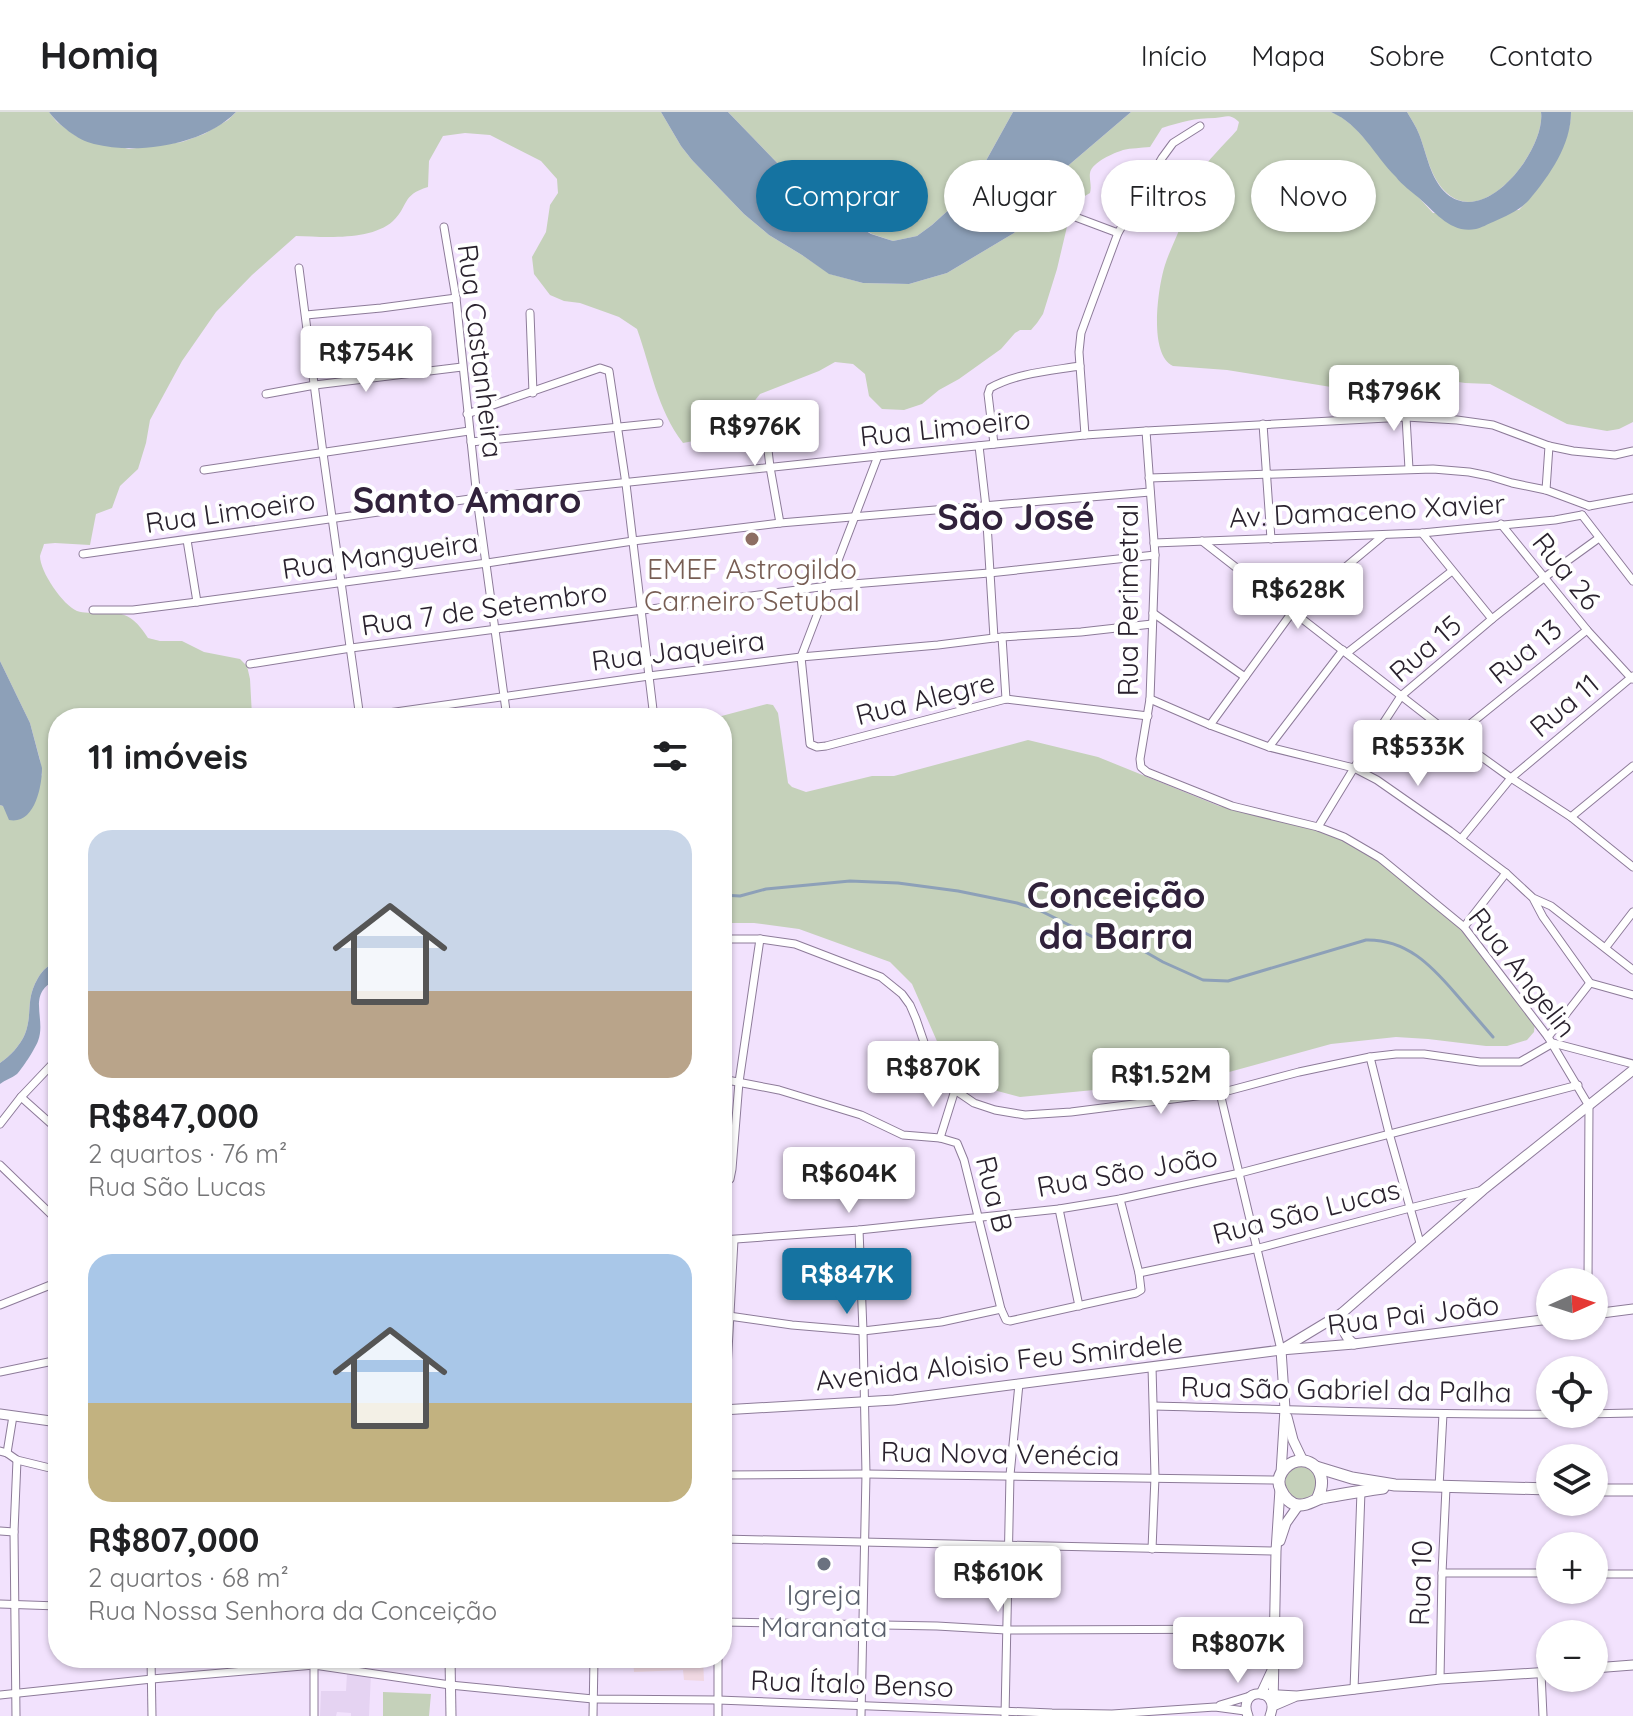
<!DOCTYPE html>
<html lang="pt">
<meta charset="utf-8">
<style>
body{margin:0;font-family:Quicksand,sans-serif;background:#f2f2f2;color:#202124;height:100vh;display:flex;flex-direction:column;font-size:30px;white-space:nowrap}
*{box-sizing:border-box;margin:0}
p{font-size:26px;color:#757577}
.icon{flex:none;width:44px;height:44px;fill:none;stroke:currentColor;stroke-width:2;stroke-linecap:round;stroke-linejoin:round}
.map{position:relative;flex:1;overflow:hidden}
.sheet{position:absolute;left:48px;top:596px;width:684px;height:960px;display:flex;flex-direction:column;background:#fff;border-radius:32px;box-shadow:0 2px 6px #0004}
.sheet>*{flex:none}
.guide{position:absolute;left:756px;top:48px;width:756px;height:72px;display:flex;gap:16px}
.needle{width:52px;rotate:87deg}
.buttons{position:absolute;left:1536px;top:1156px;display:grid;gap:16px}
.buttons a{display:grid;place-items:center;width:72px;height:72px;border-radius:50%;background:#fff;box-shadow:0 2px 6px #0004;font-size:40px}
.price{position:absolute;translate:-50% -68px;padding:0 18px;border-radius:8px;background:#fff;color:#222;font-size:26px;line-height:52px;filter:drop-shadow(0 2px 4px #0008)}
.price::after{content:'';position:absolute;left:50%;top:48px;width:24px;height:18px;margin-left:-12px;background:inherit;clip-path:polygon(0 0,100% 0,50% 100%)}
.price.active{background:#1573a1;color:#fff}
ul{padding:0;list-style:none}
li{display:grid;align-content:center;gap:16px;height:424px;padding:0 40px}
li span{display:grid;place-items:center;height:248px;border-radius:24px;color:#555}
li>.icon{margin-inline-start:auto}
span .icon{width:144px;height:144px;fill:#fffc;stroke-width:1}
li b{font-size:34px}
h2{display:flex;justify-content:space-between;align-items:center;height:96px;padding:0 40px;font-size:34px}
.chip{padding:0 28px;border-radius:36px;background:#fff;box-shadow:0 2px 6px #0004;font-size:28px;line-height:72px}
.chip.active{background:#1573a1;color:#fff}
header{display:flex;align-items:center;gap:48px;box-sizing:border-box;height:112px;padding:0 40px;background:#fff;border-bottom:2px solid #e0e0e0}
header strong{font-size:38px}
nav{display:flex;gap:44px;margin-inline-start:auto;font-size:28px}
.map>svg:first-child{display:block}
.built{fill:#e5d3f2}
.medical{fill:#f0d8e2}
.green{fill:#c5d1ba}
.water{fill:#8da0b8}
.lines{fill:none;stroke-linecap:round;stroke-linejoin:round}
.stream{stroke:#8da0b8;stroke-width:3}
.minor-casing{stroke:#8d7b99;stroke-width:9}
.tertiary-casing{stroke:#8d7b99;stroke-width:11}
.primary-casing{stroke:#8d7b99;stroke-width:13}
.minor{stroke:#fff;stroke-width:7}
.tertiary{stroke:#fff;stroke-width:9}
.primary{stroke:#fff;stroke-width:11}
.education-dot{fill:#8d6e63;stroke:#fff;stroke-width:3}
.worship-dot{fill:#6b7280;stroke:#fff;stroke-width:3}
.labels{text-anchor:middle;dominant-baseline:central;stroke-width:8;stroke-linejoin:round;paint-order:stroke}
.street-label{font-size:28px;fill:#2a222e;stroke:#fff}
.education-label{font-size:28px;fill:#785e54;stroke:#fff}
.worship-label{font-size:28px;fill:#5b616d;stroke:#fff}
.district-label{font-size:36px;font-weight:bold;fill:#31223b;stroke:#fff}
</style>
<header>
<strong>Homiq</strong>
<nav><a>Início</a><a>Mapa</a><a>Sobre</a><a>Contato</a></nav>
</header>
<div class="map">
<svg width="1633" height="1604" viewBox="0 0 1633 1604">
<rect width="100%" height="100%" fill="#f2e2fd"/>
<path class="built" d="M347 1561 371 1562 369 1604H351V1601L337 1600 336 1604H320L321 1579H346Z"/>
<path class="medical" d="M633 1546H703L704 1569 684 1568 683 1558 634 1560Z"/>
<g class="green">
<path d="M0 0H49L57 10 76 24 129 37 182 30 204 22 228 8 236 0H661L681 34 692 48 744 102 769 123 802 143 830 162 863 171 909 172 947 161 1014 121 1036 97 1063 58 1131 0H1331L1340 4 1354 15 1433 101 1519 98C1542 75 1571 33 1571 0H1633V310L1619 317 1607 319 1567 312 1490 272 1465 271 1433 266 1373 270 1337 276 1227 258 1173 254C1148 242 1158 175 1165 153 1169 140 1176 127 1181 113 1187 96 1188 81 1197 66 1207 48 1224 33 1237 18L1239 10C1230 1 1226 5 1215 6 1195 6 1181 10 1162 16L1150 35C1141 36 1131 36 1123 38 1114 41 1092 50 1090 61 1089 67 1092 74 1090 81L1078 88 1070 102 1057 157 1043 202 1037 211 1031 218H1020L1015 221 1001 237 959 267 939 278 922 292 904 298 882 297 869 284 865 262 853 252 835 250 819 259 760 282 752 292 750 309 740 320 683 331C657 297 651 256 637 217L619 205 608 201 580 191 564 189 550 183 534 162 532 145 546 120 550 93 558 81 557 67 541 49 490 23 465 21 443 24 429 49 428 75C401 83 409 94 393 109 371 129 325 125 296 124L252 163 216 200 182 249 150 308 146 331 138 357 120 374 112 396 96 402 90 433 55 431 44 432C43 436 41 440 40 444 40 460 63 493 77 499 85 502 94 500 102 500 126 499 136 507 148 526L160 529H182L204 540 240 547 247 554 250 567 252 604 240 597 210 604 207 606H58V851C48 852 43 858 38 866 25 888 33 901 25 922 20 934 10 944 0 951V693L3 694 42 663 40 648 30 611 0 549Z"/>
<path d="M728 0H1013L982 56 964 84 932 113 917 124 893 129 872 122 810 85Z"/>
<path d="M1407 0H1541C1546 36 1487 115 1448 82 1430 67 1427 42 1419 22 1416 14 1411 7 1407 0Z"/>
<path d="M767 592 773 593 778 601 788 671 792 675 806 680 872 664H894L1028 628 1098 645 1219 694 1293 711 1335 724 1366 738 1457 813 1535 910 1534 920 1527 928 1507 934H1486L1428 927 1396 925 1331 932 1200 968 1020 985 971 972 964 966 943 943 912 872 890 850 799 817 754 811H722V606H714Z"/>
<circle cx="1301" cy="1371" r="16"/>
<path d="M383 1580 431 1582 429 1604H383Z"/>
</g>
<g class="water">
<path d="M49 0H236C204 33 138 43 94 32 77 28 59 13 49 0Z"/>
<path d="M661 0H728L810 85 871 122 893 129 917 124 932 113 964 84 982 56 1013 0H1131L1063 58 1036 97 1014 121 947 161 909 172 863 171 829 162 802 143 769 123 744 102 692 48 681 34Z"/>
<path d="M1331 0H1407C1411 7 1416 14 1419 22 1427 42 1430 67 1447 82 1487 115 1546 36 1541 0H1571C1571 33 1550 63 1529 88 1519 99 1506 104 1493 110 1488 112 1481 116 1476 117 1451 122 1435 100 1419 86 1411 79 1402 73 1396 65 1374 43 1361 13 1331 0Z"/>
<path d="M0 549 30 611 42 656C42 676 34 713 9 708L3 694 0 693Z"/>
<path d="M58 851V867C25 881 47 906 38 929 35 937 22 957 17 962 12 966 5 968 0 972V951C10 944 20 934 25 922 33 901 25 888 38 866 43 858 48 852 58 851Z"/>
</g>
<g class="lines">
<path class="stream" d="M722 783 740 784 766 777 850 769 898 771 958 779 1017 791 1039 798 1099 828 1142 838 1163 850 1203 868 1228 869 1366 828C1406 827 1431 853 1455 881 1468 896 1480 910 1493 925"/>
<g class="minor-casing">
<g id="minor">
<path d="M1062 100 1118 121"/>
<path d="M444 115 456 186 477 386 507 606"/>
<path d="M299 156 323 341 360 606"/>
<path d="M530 201 533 281"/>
<path d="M306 203 381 196 456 186"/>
<path d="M266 282 315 273 462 255"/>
<path d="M763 296 770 355 780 411"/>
<path d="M467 302 600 256 609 259 626 372 654 606"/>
<path d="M1406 305 1409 357"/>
<path d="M1263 312 1271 427"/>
<path d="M1146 319 1155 443 1150 587 1140 647 1141 655 1147 660 1232 694 1318 715 1344 725 1380 746 1464 815 1548 925 1589 994 1588 1170"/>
<path d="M1085 323 1079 240 1081 221 1089 199 1118 121 1162 46 1173 31 1200 14"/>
<path d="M471 330 659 311"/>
<path d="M994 332 988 282 990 276C1017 261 1049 259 1080 254"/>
<path d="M979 334 986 395 994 526"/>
<path d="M878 344 801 545 810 632 817 635 826 634 1006 587 1148 604"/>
<path d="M204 358 469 319"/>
<path d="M1149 366 1433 357 1469 360 1489 364 1512 371 1546 378 1589 394"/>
<path d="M1546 378 1549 334"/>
<path d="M1589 394 1633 386"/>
<path d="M1582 403 1633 469"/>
<path d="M1501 412 1587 518 1632 567"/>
<path d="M1422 421 1492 507"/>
<path d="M187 428 197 490"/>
<path d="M1202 429 1454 625 1511 666 1571 705 1633 755"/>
<path d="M1154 431 1422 421 1555 408 1582 403"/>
<path d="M83 442 477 386 878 344 1085 323 1146 319 1406 305 1457 308 1493 313 1549 334 1573 339 1615 343 1633 339"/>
<path d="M93 498H133L197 490 487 451 633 429 780 411 1150 380"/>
<path d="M1153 501 1245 565"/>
<path d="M1002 525 1006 587"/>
<path d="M1347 541 1452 459"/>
<path d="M250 552 351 536 828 474 989 461 1155 443"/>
<path d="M1150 587 1210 613 1269 635 1354 656 1377 668 1450 719 1506 761 1533 786 1551 794 1633 858"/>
<path d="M353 606 649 564 801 545 938 533 1002 525 1081 520 1152 512"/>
<path d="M1210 613 1293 499 1384 423"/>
<path d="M1454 625 1587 518"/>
<path d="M1269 635 1343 538"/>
<path d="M1571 705 1633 654"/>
<path d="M1318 715 1354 656 1401 584 1492 507 1545 465 1599 426"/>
<path d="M1461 727 1511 666 1633 564"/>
<path d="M1534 788 1543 805 1590 871 1633 883"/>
<path d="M1464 815 1506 761"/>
<path d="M722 827H760L795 832 881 865 902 882 910 893 916 907 927 939 941 962 955 978 974 991 995 998 1025 1003 1071 1000 1220 981 1299 960 1370 945 1396 942H1424L1480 950H1520L1553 931 1633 952"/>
<path d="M1606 835 1633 800"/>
<path d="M1548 925 1590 871"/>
<path d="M1370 945 1389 1021 1420 1131"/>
<path d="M722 967 779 978 861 1003 903 1023 940 1026 957 1031 964 1048 1001 1197 1006 1208 1010 1209 1136 1181 1141 1178 1139 1161 1120 1087"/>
<path d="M1220 981 1281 1238"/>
<path d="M21 985 58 1018"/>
<path d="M0 1012 21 985 58 946"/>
<path d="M940 1026 955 978"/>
<path d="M0 1053 58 1109"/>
<path d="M722 1074 730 1067 732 1057 739 970 760 827"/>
<path d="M1059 1097 1079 1194"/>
<path d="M722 1115V1128"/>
<path d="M859 1118 863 1219 866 1362 861 1604"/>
<path d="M722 1128 859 1118 1059 1097 1120 1087 1240 1061 1578 973"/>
<path d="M1139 1161 1259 1136 1410 1096 1479 1079"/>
<path d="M0 1193 58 1170"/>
<path d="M722 1203 792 1213 863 1219 941 1210 1001 1197"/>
<path d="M1152 1255 1155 1365 1152 1437"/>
<path d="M0 1260 58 1248"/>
<path d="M1154 1294C1314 1298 1473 1305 1633 1301"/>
<path d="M0 1339 7 1341 17 1348 58 1358"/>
<path d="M7 1341 13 1304"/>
<path d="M722 1349 734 1128"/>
<path d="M722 1363 866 1362 1278 1368"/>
<path d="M1439 1375 1443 1302"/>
<path d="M0 1419 14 1420"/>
<path d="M722 1427 1276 1439"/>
<path d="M1442 1461H1550"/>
<path d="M1594 1462H1633"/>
<path d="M0 1492 58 1494"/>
<path d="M722 1510 937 1514 1006 1518 1274 1517"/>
<path d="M151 1546 152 1604"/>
<path d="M314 1546V1604"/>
<path d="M1541 1561 1543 1604"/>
<path d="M1440 1567 1442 1461 1446 1376"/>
<path d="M1354 1578 1361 1379"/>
<path d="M0 1583 152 1567 314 1553 450 1573 593 1587 718 1588 1052 1601 1112 1602 1215 1595 1245 1599"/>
<path d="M1220 1593 1250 1584"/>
<path d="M16 1604 14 1420 17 1348"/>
<path d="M593 1604 594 1546"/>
<path d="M718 1604V1546"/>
<path d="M1005 1604 1010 1363 1019 1272"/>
</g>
</g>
<g class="tertiary-casing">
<g id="tertiary">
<path d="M1342 1201C1342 1214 1343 1224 1354 1232"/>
<path d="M1594 1202 1633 1197"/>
<path d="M1284 1236 1342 1201 1483 1078 1633 958"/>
<path d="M722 1298 894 1288 1281 1238 1354 1232 1550 1207"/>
<path d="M0 1302 58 1310"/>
<path d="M1287 1305 1293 1328 1303 1349"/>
<path d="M1281 1361 1285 1297 1281 1238"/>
<path d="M1280 1377 1276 1439 1273 1594 1294 1585"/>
<path d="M1280 1429 1286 1411 1298 1394"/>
<path d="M450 1546 451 1604"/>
<path d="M1275 1552 1261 1582 1297 1584 1440 1567 1550 1560"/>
<path d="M1594 1556 1633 1553"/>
<path d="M1248 1604C1236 1574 1282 1575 1270 1604"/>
</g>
</g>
<g class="primary-casing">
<g id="primary">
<path d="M1316 1355 1352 1366 1395 1373 1550 1377"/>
<path d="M1594 1378H1633"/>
<path d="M1317 1387C1334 1355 1299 1335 1282 1360 1278 1366 1278 1372 1281 1378 1284 1385 1291 1393 1299 1393 1307 1394 1314 1388 1322 1386 1342 1382 1362 1379 1383 1376"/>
</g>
</g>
<use href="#minor" class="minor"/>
<use href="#tertiary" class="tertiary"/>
<use href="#primary" class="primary"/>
</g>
<circle class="education-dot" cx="752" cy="427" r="8"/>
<circle class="worship-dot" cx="824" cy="1452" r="8"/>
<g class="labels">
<g class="street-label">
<text transform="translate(481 239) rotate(83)">Rua Castanheira</text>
<text transform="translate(945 315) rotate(-6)">Rua Limoeiro</text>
<text transform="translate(1367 398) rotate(-3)">Av. Damaceno Xavier</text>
<text transform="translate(230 399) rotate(-8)">Rua Limoeiro</text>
<text transform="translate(380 443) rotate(-8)">Rua Mangueira</text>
<text transform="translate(1567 459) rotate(51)">Rua 26</text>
<text transform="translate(1127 488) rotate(-90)">Rua Perimetral</text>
<text transform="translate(484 496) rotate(-8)">Rua 7 de Setembro</text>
<text transform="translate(1425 536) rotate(-41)">Rua 15</text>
<text transform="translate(678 538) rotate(-7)">Rua Jaqueira</text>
<text transform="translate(1525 539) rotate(-39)">Rua 13</text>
<text transform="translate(925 586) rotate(-14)">Rua Alegre</text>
<text transform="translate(1564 593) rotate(-40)">Rua 11</text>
<text transform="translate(1523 860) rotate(52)">Rua Angelin</text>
<text transform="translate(1127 1059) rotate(-10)">Rua São João</text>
<text transform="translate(995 1082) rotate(76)">Rua B</text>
<text transform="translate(1306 1099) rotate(-14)">Rua São Lucas</text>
<text transform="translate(1413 1202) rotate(-7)">Rua Pai João</text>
<text transform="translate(999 1249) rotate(-6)">Avenida Aloisio Feu Smirdele</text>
<text transform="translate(1346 1277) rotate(1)">Rua São Gabriel da Palha</text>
<text transform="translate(1000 1341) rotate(1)">Rua Nova Venécia</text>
<text transform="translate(1420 1471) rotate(-88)">Rua 10</text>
<text transform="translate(852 1571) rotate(2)">Rua Ítalo Benso</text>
</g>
<g class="education-label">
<text x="752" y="456">EMEF Astrogildo<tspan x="752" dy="32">Carneiro Setubal</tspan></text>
</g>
<g class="worship-label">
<text x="824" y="1482">Igreja<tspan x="824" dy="32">Maranata</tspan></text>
</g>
<g class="district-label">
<text x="467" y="387">Santo Amaro</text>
<text x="1016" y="404">São José</text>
<text x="1116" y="782">Conceição<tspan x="1116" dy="41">da Barra</tspan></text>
</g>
</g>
</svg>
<div class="buttons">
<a><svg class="needle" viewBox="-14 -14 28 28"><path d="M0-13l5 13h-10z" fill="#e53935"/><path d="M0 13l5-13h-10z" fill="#757577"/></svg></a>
<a><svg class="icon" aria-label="locate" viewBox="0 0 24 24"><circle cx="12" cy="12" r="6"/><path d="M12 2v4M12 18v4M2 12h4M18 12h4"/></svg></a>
<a><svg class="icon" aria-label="layers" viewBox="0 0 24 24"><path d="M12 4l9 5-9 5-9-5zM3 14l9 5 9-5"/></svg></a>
<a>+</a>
<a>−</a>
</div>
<b class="price" style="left:366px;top:282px">R$754K</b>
<b class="price" style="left:1394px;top:321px">R$796K</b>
<b class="price" style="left:755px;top:356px">R$976K</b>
<b class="price" style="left:1298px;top:519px">R$628K</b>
<b class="price" style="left:1418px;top:676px">R$533K</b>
<b class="price" style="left:933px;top:997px">R$870K</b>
<b class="price" style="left:1161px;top:1004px">R$1.52M</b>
<b class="price" style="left:849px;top:1103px">R$604K</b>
<b class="price active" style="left:847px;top:1204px">R$847K</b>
<b class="price" style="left:998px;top:1502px">R$610K</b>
<b class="price" style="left:1238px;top:1573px">R$807K</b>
<div class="guide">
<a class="chip active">Comprar</a>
<a class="chip">Alugar</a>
<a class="chip">Filtros</a>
<a class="chip">Novo</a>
</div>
<section class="sheet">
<h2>11 imóveis<svg class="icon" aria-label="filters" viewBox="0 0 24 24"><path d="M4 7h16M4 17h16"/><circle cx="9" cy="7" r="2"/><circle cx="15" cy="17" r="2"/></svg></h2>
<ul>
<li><span style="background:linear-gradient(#c9d6e8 65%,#b9a48a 0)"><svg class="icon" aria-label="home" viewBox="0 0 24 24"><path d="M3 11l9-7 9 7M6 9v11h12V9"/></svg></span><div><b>R$847,000</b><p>2 quartos · 76 m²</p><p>Rua São Lucas</p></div></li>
<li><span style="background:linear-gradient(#a9c7e8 60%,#c2b280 0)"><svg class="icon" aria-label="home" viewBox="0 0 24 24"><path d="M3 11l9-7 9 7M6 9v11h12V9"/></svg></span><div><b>R$807,000</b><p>2 quartos · 68 m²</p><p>Rua Nossa Senhora da Conceição</p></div></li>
</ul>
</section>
</div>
